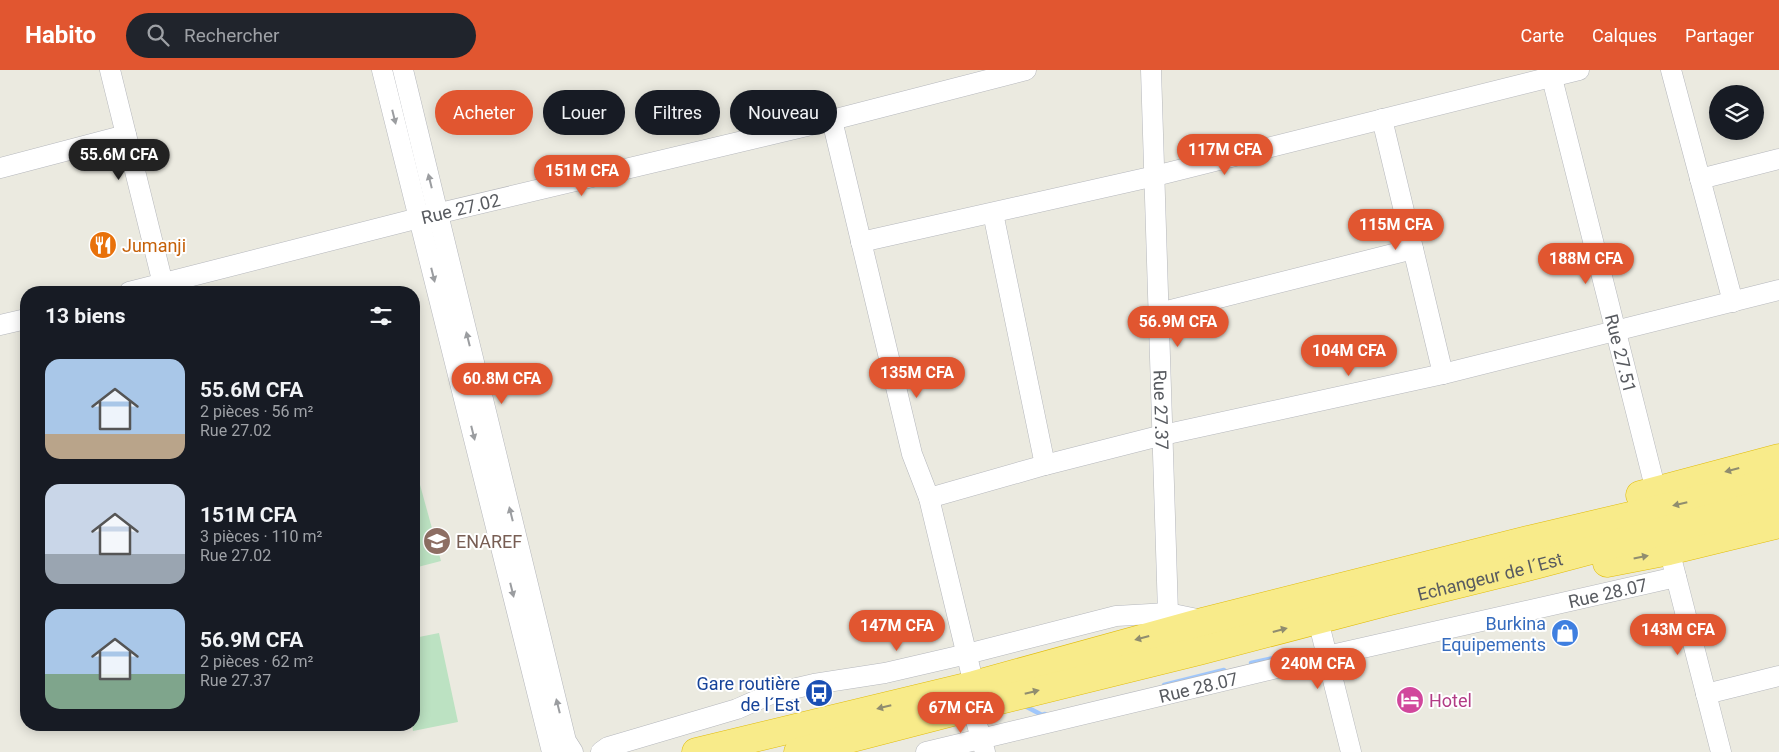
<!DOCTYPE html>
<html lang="fr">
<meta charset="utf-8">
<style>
body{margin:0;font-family:Roboto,sans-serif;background:#20242c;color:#f1f3f6;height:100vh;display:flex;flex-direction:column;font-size:19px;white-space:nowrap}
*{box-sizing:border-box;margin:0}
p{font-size:16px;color:#9ea1a6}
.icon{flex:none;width:28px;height:28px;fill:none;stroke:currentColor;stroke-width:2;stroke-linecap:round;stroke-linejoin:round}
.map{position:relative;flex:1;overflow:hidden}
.details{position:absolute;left:20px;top:216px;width:400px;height:445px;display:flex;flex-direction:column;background:#171b24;border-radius:20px;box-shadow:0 2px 12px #0003}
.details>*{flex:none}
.hud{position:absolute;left:435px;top:20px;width:475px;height:45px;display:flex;gap:10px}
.tools{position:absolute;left:1709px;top:15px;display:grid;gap:10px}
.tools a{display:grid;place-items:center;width:55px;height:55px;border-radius:50%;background:#171b24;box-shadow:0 2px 12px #0003;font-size:25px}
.price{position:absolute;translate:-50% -42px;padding:0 11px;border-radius:18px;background:#e15630;color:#fff;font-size:16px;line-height:32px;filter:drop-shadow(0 1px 2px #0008)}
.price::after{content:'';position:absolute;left:50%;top:30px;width:15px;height:11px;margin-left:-8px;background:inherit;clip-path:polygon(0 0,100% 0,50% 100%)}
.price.selected{background:#222;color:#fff}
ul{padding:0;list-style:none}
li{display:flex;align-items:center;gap:15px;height:125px;padding:0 25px}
li span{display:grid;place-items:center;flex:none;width:140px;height:100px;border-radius:15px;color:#555}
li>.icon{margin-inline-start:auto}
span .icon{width:60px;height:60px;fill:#fffc;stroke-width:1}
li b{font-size:21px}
h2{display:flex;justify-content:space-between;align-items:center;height:60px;padding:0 25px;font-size:21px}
.tag{padding:0 18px;border-radius:22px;background:#171b24;box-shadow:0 2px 12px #0003;font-size:18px;line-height:45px}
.tag.selected{background:#e15630;color:#fff}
header{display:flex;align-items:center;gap:30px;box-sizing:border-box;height:70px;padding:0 25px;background:#e15630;color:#fff}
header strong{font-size:24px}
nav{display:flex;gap:28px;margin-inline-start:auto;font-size:18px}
.search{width:350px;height:45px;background:#20242c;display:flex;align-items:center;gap:12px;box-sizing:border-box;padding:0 18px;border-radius:28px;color:#9ea1a6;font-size:19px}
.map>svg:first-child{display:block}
.pitch{fill:#bce2c2}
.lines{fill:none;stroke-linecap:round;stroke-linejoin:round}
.stream{stroke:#a0c7fb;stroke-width:4.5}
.minor-casing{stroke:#b5b7bc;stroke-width:21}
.highway-casing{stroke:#e1bc09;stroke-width:29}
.minor{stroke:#fff;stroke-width:20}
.highway{stroke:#f8eb8a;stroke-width:28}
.oneway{fill:#9b9da0}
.oneway2{fill:#908d6f}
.labels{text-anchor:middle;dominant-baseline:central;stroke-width:4;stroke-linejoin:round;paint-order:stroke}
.street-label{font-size:18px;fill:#585b60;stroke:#fff}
.food-label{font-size:18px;fill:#c56008;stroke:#fff;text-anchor:start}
.education-label{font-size:18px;fill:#785e54;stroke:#fff;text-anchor:start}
.shop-label{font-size:18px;fill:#366cbe;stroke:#fff;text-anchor:end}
.transit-label{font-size:18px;fill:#164399;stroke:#fff;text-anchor:end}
.hotel-label{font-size:18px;fill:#b23c85;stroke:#fff;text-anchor:start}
</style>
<header>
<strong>Habito</strong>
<div class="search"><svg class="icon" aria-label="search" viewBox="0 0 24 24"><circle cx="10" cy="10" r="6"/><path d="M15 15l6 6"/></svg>Rechercher</div>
<nav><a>Carte</a><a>Calques</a><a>Partager</a></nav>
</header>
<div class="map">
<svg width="1779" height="682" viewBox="0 0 1779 682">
<rect width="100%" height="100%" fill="#ebeae0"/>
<g class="pitch">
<path d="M414 393 441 491 414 498Z"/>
<path d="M439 563 458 652 413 661 412 655H414V568Z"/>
</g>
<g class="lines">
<g class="stream">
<path d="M1251 593 1304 581"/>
<path d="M1164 615 1224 600"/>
<path d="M1023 635 1042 645 1045 644"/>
</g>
<g class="minor-casing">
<g id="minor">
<path d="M110 0 163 214"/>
<path d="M382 0 552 682"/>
<path d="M403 0 566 671 573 682"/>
<path id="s1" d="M1151 0 1168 543 1171 556"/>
<path id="s2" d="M1550 0 1656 421"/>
<path d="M1671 0 1733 232"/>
<path d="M1382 49 1443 304"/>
<path d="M832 50 912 384 929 428 974 615"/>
<path d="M0 98 126 65"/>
<path d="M1700 109 1779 89"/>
<path d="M993 143 1045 395"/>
<path d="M861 172 1155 106 1579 0"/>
<path id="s3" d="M129 222 419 148 832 50 1026 0"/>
<path d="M1159 243 1413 179"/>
<path d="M0 255 26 249"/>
<path d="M929 428 1045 395 1163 365 1443 304 1779 220"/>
<path d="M1673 495 1721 682"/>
<path d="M1318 550 1351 682"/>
<path d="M1706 624 1779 606"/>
<path d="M972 637 985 682"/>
<path d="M601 682 608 677 737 639 771 624 814 614 885 603 967 584 1116 546 1168 543 1202 550"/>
<path id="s4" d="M926 682 1327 586 1676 507"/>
</g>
</g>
<g class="highway-casing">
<g id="highway">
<path d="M1640 425 1779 388"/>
<path d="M1607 493 1669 481 1779 454"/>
<path d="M696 682 974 615 1206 551 1532 469 1779 411"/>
<path id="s5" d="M798 682 972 637 1199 581 1386 532 1539 494 1779 430"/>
</g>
</g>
<use href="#minor" class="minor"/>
<use href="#highway" class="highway"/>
</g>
<defs><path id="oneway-solid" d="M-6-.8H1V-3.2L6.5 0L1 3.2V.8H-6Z" transform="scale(1.25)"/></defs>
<g class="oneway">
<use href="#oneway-solid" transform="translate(394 47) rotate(76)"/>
<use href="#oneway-solid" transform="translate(430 111) rotate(-104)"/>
<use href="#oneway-solid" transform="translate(433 205) rotate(76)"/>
<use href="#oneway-solid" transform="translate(468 269) rotate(-104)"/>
<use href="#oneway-solid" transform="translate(473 363) rotate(76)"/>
<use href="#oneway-solid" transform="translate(511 444) rotate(-104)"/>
<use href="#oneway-solid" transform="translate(512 520) rotate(76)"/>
<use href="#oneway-solid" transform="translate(558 636) rotate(-104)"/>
</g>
<g class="oneway2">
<use href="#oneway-solid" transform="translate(1732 400) rotate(165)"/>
<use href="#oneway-solid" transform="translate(1680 434) rotate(167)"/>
<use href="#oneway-solid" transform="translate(1641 487) rotate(-11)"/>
<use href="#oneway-solid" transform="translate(1280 560) rotate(-15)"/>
<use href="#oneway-solid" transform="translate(1142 568) rotate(165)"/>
<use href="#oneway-solid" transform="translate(1032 622) rotate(-14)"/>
<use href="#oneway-solid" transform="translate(884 637) rotate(166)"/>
</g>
<defs>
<g id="restaurant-disc" transform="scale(1.4375)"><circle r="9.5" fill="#e8710a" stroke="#fff"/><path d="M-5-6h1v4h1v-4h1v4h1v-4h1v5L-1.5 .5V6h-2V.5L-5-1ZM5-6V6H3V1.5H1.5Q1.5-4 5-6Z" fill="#fff"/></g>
<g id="university-disc" transform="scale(1.4375)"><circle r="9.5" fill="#8d6e63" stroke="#fff"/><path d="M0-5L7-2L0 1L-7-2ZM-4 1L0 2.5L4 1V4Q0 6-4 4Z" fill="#fff"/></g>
<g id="shop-disc" transform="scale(1.4375)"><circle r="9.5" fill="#3f7fe0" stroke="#fff"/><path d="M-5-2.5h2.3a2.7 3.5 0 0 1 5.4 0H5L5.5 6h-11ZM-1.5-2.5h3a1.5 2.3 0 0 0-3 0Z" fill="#fff"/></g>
<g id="bus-disc" transform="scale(1.4375)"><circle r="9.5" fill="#1a4fb4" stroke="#fff"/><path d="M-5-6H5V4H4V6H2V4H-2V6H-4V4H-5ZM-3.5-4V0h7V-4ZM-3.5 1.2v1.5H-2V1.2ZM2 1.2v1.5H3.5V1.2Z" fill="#fff"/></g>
<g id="hotel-disc" transform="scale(1.4375)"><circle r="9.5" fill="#d1479c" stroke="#fff"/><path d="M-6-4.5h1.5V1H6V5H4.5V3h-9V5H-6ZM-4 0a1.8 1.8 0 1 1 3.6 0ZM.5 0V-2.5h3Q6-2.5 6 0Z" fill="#fff"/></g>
</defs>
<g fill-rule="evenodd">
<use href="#restaurant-disc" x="103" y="175"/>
<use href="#university-disc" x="437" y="471"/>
<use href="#shop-disc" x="1565" y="563"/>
<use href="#bus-disc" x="819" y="623"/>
<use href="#hotel-disc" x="1410" y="630"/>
</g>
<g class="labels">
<g class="street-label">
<text stroke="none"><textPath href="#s3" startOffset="342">Rue 27.02</textPath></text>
<text stroke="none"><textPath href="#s2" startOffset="292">Rue 27.51</textPath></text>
<text stroke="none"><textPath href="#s1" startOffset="340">Rue 27.37</textPath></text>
<text stroke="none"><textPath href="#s5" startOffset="714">Echangeur de l´Est</textPath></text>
<text stroke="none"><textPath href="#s4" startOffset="700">Rue 28.07</textPath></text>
<text stroke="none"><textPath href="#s4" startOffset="280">Rue 28.07</textPath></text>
</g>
<g class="food-label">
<text x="122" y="175">Jumanji</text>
</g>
<g class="education-label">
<text x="456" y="471">ENAREF</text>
</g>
<g class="shop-label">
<text x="1546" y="553">Burkina<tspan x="1546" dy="21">Equipements</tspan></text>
</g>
<g class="transit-label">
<text x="800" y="613">Gare routière<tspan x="800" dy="21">de l´Est</tspan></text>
</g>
<g class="hotel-label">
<text x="1429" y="630">Hotel</text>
</g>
</g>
</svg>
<div class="tools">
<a><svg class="icon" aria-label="layers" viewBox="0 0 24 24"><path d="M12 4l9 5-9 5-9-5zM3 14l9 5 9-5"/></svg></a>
</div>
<b class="price" style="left:1225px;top:106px">117M CFA</b>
<b class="price selected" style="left:119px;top:111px">55.6M CFA</b>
<b class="price" style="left:582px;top:127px">151M CFA</b>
<b class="price" style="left:1396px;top:181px">115M CFA</b>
<b class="price" style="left:1586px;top:215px">188M CFA</b>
<b class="price" style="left:1178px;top:278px">56.9M CFA</b>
<b class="price" style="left:1349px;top:307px">104M CFA</b>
<b class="price" style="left:917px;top:329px">135M CFA</b>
<b class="price" style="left:502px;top:335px">60.8M CFA</b>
<b class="price" style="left:897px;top:582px">147M CFA</b>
<b class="price" style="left:1678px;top:586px">143M CFA</b>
<b class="price" style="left:1318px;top:620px">240M CFA</b>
<b class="price" style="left:961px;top:664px">67M CFA</b>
<div class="hud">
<a class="tag selected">Acheter</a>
<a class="tag">Louer</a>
<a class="tag">Filtres</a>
<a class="tag">Nouveau</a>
</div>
<section class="details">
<h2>13 biens<svg class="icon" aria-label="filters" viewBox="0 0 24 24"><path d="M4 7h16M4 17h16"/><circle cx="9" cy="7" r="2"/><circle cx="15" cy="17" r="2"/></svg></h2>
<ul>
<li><span style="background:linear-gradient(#a9c7e8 75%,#b9a48a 0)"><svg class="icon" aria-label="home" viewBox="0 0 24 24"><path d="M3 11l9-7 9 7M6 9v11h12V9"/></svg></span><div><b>55.6M CFA</b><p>2 pièces · 56 m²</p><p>Rue 27.02</p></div></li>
<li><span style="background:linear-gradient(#c9d6e8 70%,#9aa5b1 0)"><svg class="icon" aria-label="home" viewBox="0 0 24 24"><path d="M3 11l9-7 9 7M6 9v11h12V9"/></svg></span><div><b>151M CFA</b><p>3 pièces · 110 m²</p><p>Rue 27.02</p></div></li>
<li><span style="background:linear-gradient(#a9c7e8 65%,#7fa58c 0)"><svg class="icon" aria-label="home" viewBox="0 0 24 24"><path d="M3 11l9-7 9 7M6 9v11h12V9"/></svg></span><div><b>56.9M CFA</b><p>2 pièces · 62 m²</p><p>Rue 27.37</p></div></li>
</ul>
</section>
</div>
